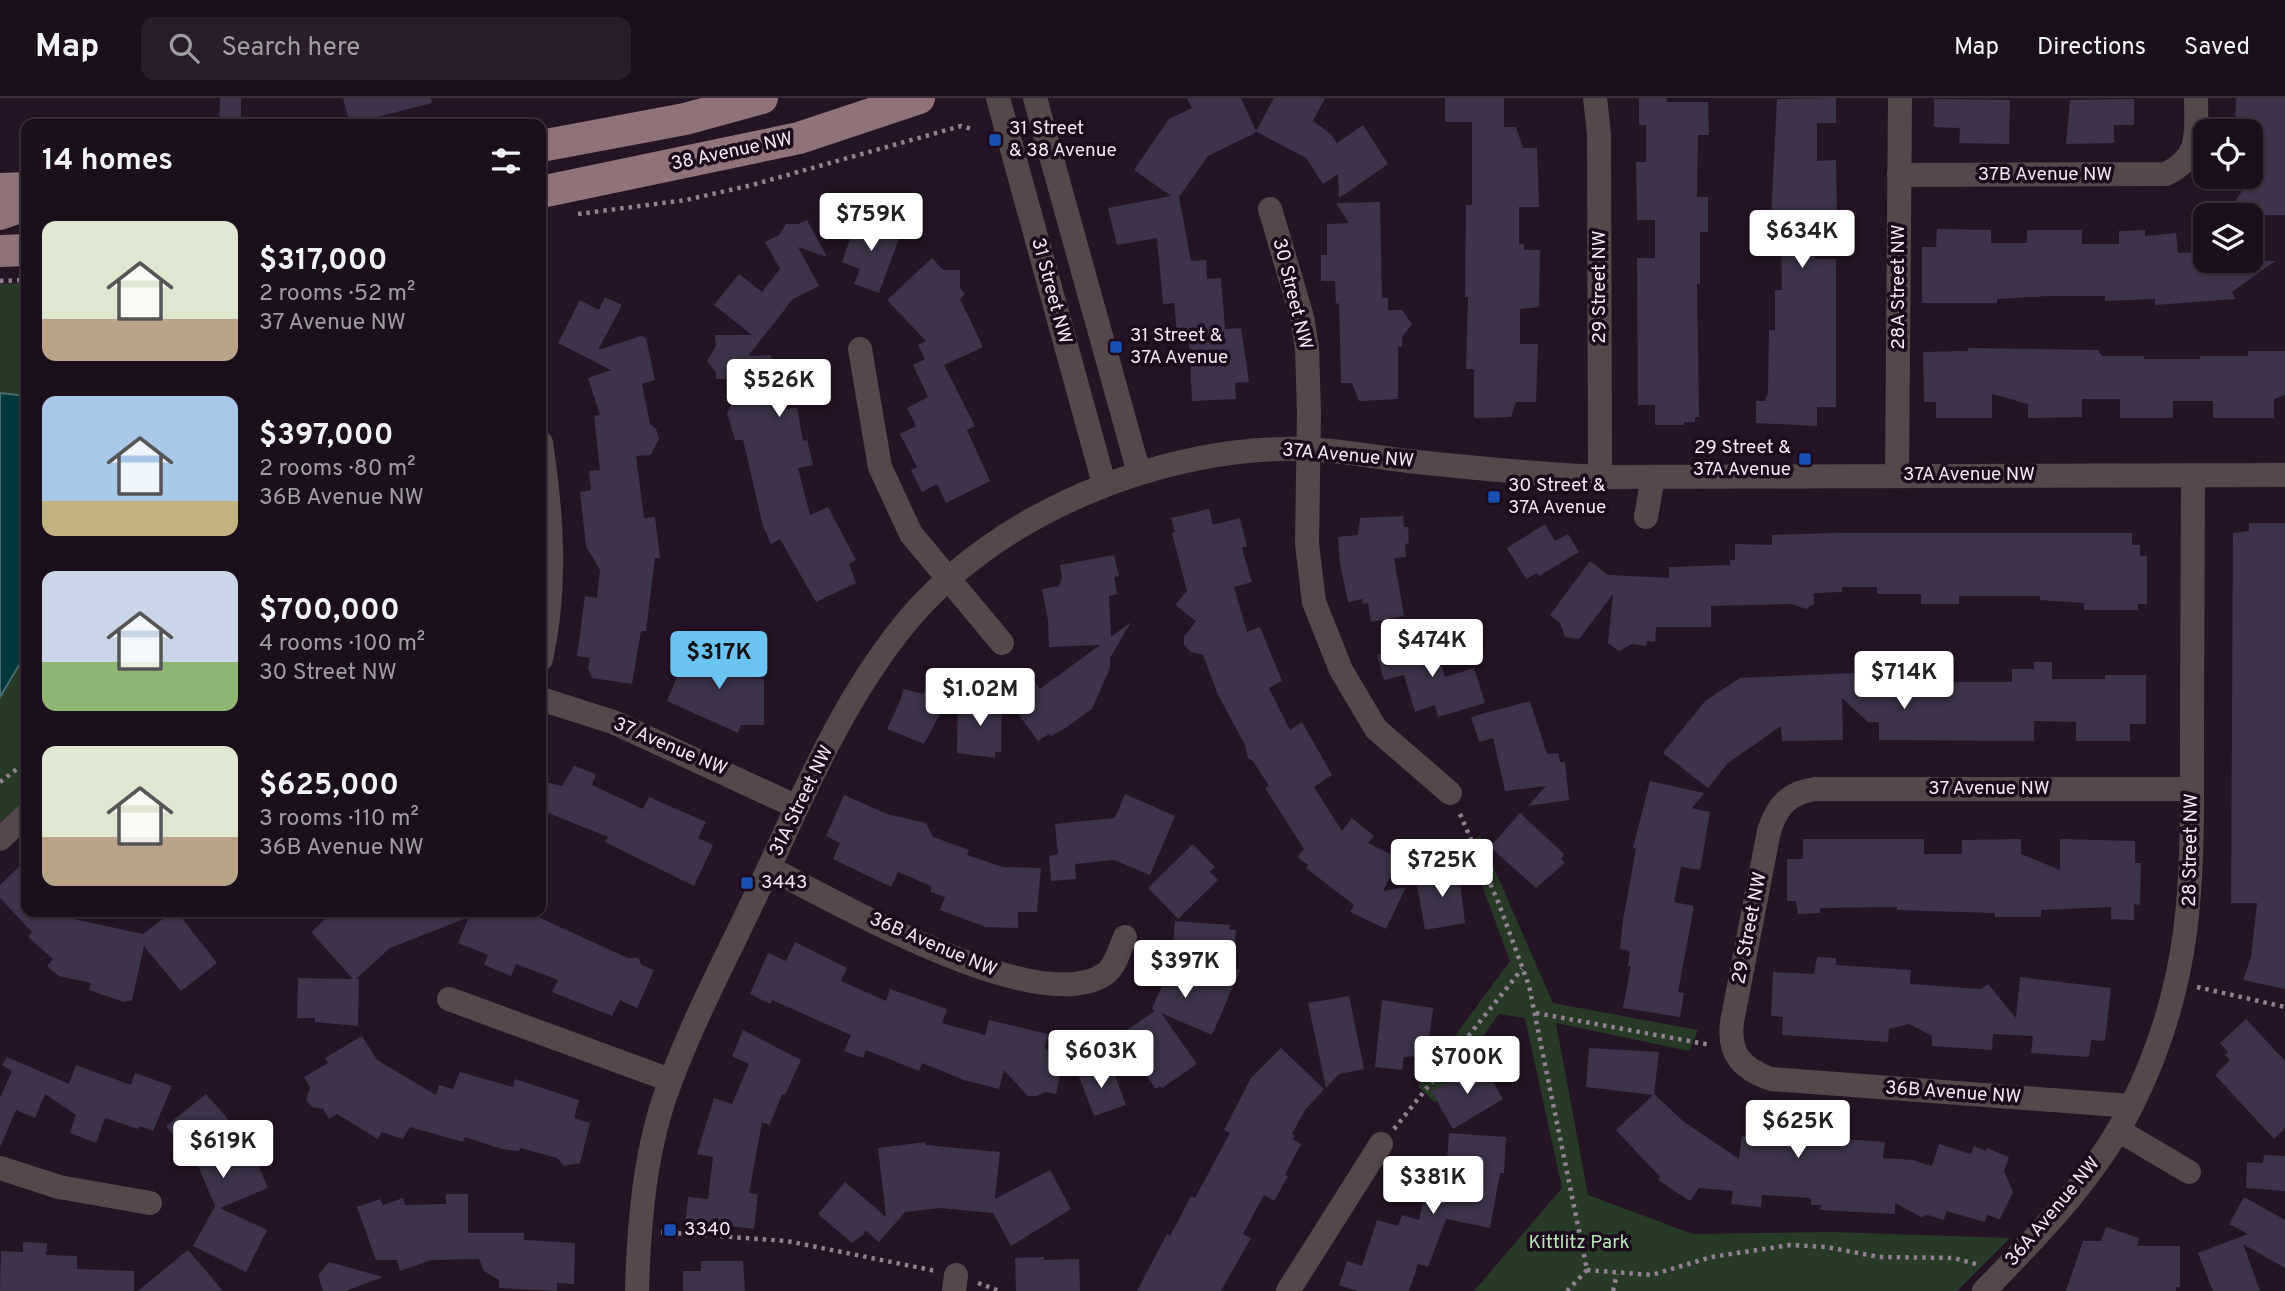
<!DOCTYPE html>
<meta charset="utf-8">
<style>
body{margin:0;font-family:Overpass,sans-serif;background:#291d29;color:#f1f3f6;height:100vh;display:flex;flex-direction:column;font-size:26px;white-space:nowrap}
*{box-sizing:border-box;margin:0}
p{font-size:23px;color:#a09ca3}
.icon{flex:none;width:38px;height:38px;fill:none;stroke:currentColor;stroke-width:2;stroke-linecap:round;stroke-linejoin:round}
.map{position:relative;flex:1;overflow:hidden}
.sheet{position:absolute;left:21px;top:21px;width:525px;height:798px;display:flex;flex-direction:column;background:#1c0f1c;border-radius:14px;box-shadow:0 2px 5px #0004,0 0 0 2px #3a2f3b}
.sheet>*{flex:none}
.tools{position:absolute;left:2193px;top:21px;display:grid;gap:14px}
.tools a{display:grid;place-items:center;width:70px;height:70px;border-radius:14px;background:#1c0f1c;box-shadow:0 2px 5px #0004,0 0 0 2px #3a2f3b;font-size:35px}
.price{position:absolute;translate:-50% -60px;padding:0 16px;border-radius:7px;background:#fff;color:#222;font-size:23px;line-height:46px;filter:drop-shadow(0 2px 4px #0008)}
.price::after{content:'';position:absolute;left:50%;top:42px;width:21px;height:16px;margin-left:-10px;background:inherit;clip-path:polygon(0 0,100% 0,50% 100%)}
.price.active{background:#6ac3f1;color:#111}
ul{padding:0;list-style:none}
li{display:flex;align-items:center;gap:21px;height:175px;padding:0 21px}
li span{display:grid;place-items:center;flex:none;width:196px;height:140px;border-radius:14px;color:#555}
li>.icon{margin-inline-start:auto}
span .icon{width:84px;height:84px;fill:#fffc;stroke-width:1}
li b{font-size:30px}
h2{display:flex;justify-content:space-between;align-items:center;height:84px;padding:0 21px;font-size:30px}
header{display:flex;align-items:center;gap:42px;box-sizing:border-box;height:98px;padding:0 35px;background:#1c0f1c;border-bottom:2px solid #3a2f3b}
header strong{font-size:33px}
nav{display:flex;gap:38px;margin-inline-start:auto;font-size:24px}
.search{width:490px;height:63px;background:#291d29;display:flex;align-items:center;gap:18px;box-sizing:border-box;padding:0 24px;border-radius:14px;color:#a09ca3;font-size:26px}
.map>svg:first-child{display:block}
.green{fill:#263a26}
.water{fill:#00373b;stroke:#496c72;stroke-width:2}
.building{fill:#3e334a}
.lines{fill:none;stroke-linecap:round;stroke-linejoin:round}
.path{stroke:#908291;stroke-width:4.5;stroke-dasharray:3.5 5;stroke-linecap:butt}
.minor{stroke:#55484a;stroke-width:24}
.major{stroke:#8f7378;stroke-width:32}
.transit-dot{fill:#1a4fb4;stroke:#1b0b1c;stroke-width:2.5}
.labels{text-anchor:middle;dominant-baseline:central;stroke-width:7;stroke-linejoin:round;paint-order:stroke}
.poi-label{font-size:19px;fill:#f3e7f3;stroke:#1b0b1c;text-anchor:start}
.street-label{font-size:19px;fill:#f3e7f3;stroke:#1b0b1c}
.park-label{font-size:19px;fill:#b8e7b6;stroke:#1b0b1c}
</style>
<header>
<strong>Map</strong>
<div class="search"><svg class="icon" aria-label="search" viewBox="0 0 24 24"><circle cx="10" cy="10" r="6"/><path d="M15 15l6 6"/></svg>Search here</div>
<nav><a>Map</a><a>Directions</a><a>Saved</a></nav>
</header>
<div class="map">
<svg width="2285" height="1193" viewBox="0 0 2285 1193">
<rect width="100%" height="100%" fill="#251426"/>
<g class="green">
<path d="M26 185V702L0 724V186Z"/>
<path d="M1480 738 1553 905 1698 932 1689 953 1556 925 1588 1097 1693 1136 1832 1134 2010 1140 1957 1193H1474L1562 1090 1525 920 1499 916 1435 1005 1418 988 1510 863 1466 744Z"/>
</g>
<path class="water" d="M0 295 26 298V560L19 567 0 599Z"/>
<g class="building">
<path d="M220 0H241V26H219Z"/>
<path d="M343 0H431L432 5 350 26Z"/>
<path d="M1187 0H1241L1256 33 1274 0H1325L1313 23 1331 36 1337 45 1363 27 1388 66 1339 100 1338 76 1323 86 1306 60 1257 34 1208 58 1179 99 1191 163 1206 162 1207 181 1221 180 1225 231 1241 230 1249 284 1235 285 1236 301 1192 303 1189 244 1178 245 1174 205 1163 206 1157 140 1117 147 1108 110 1171 98 1134 72 1169 21 1192 10Z"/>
<path d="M1445 0H1504V29H1516L1523 50H1537L1539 109H1519V146H1524V152H1540L1539 209 1520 211V246H1538L1536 304H1516L1511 319 1474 320V271H1466L1468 199H1465L1466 107H1472V24H1445Z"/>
<path d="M1639 0H1666L1667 4H1708L1709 37H1698L1697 99H1708V134H1700V186H1697L1699 319H1695V324H1684V327H1655V307H1638L1637 160H1655V122H1637L1636 64H1646V27H1639Z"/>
<path d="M1836 0V25H1817V63L1836 62 1837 119 1815 121V161H1836V309H1817V328L1756 325V303H1765L1768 294 1769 232H1775V192H1782L1781 138H1770L1777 1Z"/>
<path d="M2236 0H2285V117H2245L2232 108 2250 81V33H2248V27L2235 25Z"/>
<path d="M1934 1 2010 2 2009 46 1959 45 1960 30 1934 29Z"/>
<path d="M2134 1V27H2114V45L2066 46 2070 2Z"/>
<path d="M1380 104 1382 200H1388V212H1402L1412 226 1402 239V249H1398V301L1359 303 1352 285H1341L1339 205 1336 206 1335 183H1321V157H1327V126L1349 125 1336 105Z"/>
<path d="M857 121 901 135 879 195 854 186 860 171 842 164Z"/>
<path d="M807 122 827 159 798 149 819 188 793 201 748 258 771 257 772 292 776 291 779 312 797 309 803 343 807 342 813 367 798 370 810 417 828 409 856 462 849 466 856 485 816 504 780 441 771 446 763 428 743 342H735L727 315 731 308 727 281H716V275L707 263 716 248 715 237H752L714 207 739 176 762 194 780 171 765 144 779 137 786 126H798Z"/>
<path d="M1937 131 1991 132V145H2027V132H2082V146H2119V133L2145 132V138L2176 135 2178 155 2195 154 2196 163H2275L2232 194 2235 201 2155 207V201L2105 203V198H2048L1997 201V205H1922V149H1936Z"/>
<path d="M932 160 943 172H960V190L965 196 960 201 983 249 944 267 975 328 967 332 990 383 946 405 937 386 922 394 911 372 917 369 900 336 916 328 907 310 928 299 913 267 925 261 918 247 926 243 887 202Z"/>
<path d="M605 199 622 207 598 252 641 238 646 240 655 282 642 286 650 326 656 331 659 340 651 357 636 358 644 420 655 419 660 460H655L646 533H641L632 586 592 580 588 570 590 560 577 558 585 498 597 500 600 472 586 448 580 394 591 392 589 373 600 372 594 318 600 317 588 280 611 272 558 245 580 202 599 212Z"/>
<path d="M1968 250 2098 252 2102 258H2144V261H2200V258H2248V253H2285V297L2274 301V320H2213V303H2173V320H2120V301H2082V319L2028 320V306L1992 296V320H1936V304H1924L1923 254 1968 253Z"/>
<path d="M1209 411 1213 427 1240 420 1247 448 1242 450 1252 484 1234 489 1247 534 1260 529 1282 583 1269 590 1290 632 1302 624 1332 677 1314 689 1342 733 1352 720 1374 738 1368 745 1399 760 1383 793 1406 789 1386 831 1350 814 1354 807 1306 770 1308 767 1297 759 1304 751 1265 690 1269 688 1253 663 1248 660 1245 647 1218 597 1203 557 1191 554 1184 547V539L1196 523 1175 507 1187 493 1172 435 1175 434 1171 420Z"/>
<path d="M1403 418 1404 429H1408L1409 445 1405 446 1406 459 1394 460 1404 518 1371 524 1368 505 1363 506 1362 501 1348 504 1340 466 1338 439 1358 437 1360 420Z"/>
<path d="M2249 425H2285V891L2243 882 2251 859 2257 805H2231L2233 435 2249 433Z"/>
<path d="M1545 426 1555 443 1568 436 1579 454 1539 478 1537 475 1526 481 1507 450Z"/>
<path d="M1835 435H2132V447H2140V458H2147V506H2138V512H2084V505L2040 502V498H1959V506H1921V496H1877V489H1842V494L1814 495V506L1806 511 1791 506 1711 508V529H1656L1655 544 1647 543 1646 548 1632 546 1619 553 1608 545 1613 496 1579 541 1565 539 1560 525 1550 517 1590 463 1608 477 1669 480V469L1730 467V462H1735V446L1772 447V437Z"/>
<path d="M1114 457 1119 478 1114 479 1117 496 1109 498 1111 539 1131 524 1110 560V570L1092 611 1064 631 1051 638 1049 636 1038 643 1005 598 1031 579 1040 591 1100 547 1049 549 1048 522 1042 491 1059 488 1062 480 1060 467Z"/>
<path d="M1434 541 1445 579 1474 570 1485 605 1438 619 1435 607 1415 614 1404 577 1384 582 1377 557Z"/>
<path d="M690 547 706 554H715L732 567 764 582V627H741L738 635 667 603Z"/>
<path d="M2034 564H2052V581H2105V577H2146V626H2130V643H2076V624L2034 623V643L1879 642V624H1868L1842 600 1843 642 1782 643 1781 628 1728 665 1708 690 1663 655 1705 603 1740 580 1854 575V580L1953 577V584H2012V571H2034Z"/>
<path d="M928 586 950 597 924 646 887 631 901 601 903 591 923 596Z"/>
<path d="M958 602H1002L1001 654H995V660L957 655Z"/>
<path d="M1530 603 1547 656 1558 655 1560 664H1565L1569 702 1528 708 1546 688 1505 693 1493 640 1479 644 1471 619Z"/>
<path d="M574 668 596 676 592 687 643 711 649 699 706 724 698 740 713 747 694 788 605 744 608 739 541 712V683L562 688Z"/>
<path d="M1650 683 1704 695 1692 710 1710 714 1700 772 1681 769 1674 804 1694 808 1678 894 1684 895 1680 919 1623 910 1631 868H1628L1630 853 1620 851 1623 822 1636 751 1633 750Z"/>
<path d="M1125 696 1175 718 1150 777 1114 762 1075 766 1076 781 1051 783 1049 758 1058 756 1055 726 1115 720Z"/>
<path d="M844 697 887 716 926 725 933 739 969 752 967 757 1003 769 1041 770 1037 814H1018V830L986 829 940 812 945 799 931 794V788L898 774 891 789 833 761 840 745 826 738Z"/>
<path d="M1520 715 1564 756 1561 761 1565 765 1536 790 1490 749Z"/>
<path d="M1803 741H1924V756H1962V742L2021 741V756L2060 772V741L2135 743V765H2141L2140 807 2134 806V822L2111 821V809L2041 812V819H1995V815L1897 812V809L1820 810V815L1798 816 1796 803H1787V761H1803Z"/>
<path d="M1193 746 1215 769 1210 774 1218 782 1178 821 1148 790Z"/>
<path d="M26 762V814H80L74 821 143 836 172 814H177L217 865 181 893 144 848 132 902 124 904 89 892 91 885 59 878 47 868 53 861 28 839 32 834 0 800V787Z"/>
<path d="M1458 766 1465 825 1425 832 1417 787 1434 784 1431 771Z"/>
<path d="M333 814H527L628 860H638L642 867 654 872 637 910 620 902 612 918 552 894 558 882 516 866 511 878 484 867 488 857 458 845 469 819 390 850 356 881H359L358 928 315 924V920H297L298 880 353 881 311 834Z"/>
<path d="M1175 823 1230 827 1229 832H1236L1233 871 1240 872 1212 937 1161 915 1197 966 1162 990 1160 988 1156 991 1118 938 1155 913 1152 911 1172 864Z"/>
<path d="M795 844 847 870 841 883 886 903 890 891 947 911 942 925 985 937 989 922 1048 936 1045 949 1055 963 1063 965 1056 996 1045 994 1037 998H1028L1004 972 999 991 964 982 922 965 919 973 866 952 863 960 844 953 851 937 772 902 770 906 750 896 768 855 786 863Z"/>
<path d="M1817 859 1836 860V867L1911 872 1910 886 1981 891 1988 886 2016 920 2020 879 2111 890 2105 943 2091 942 2089 959 2031 955 2033 938 1993 936 1992 952 1932 948V938L1909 926 1889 931 1888 944 1782 937 1783 919 1771 918 1773 874 1814 876Z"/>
<path d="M1349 898 1364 971 1339 976 1326 990 1308 905Z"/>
<path d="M1382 902 1433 910 1427 957 1404 959 1402 972 1375 969Z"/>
<path d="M2246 921 2285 963V1030L2274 1041 2215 977 2230 962 2225 957 2228 954 2220 945Z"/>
<path d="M743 932 801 962 785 997 782 996 770 1027 762 1024 749 1095 758 1096 754 1131 712 1126 711 1131 685 1128 688 1099 708 1101 713 1059 697 1056 714 1000 732 1006 749 966 732 958Z"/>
<path d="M362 938 377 962 436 997 439 987 453 991 460 974 513 989 515 981 579 1002 574 1020 590 1025 580 1065 564 1068 557 1060 520 1050 519 1053 502 1051 465 1039 463 1044 410 1029 403 1041 382 1034 378 1041 337 1016 329 1021 323 1011 312 1009 306 1002 310 989 304 979 328 965 325 960Z"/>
<path d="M1281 950 1324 991 1305 1012 1292 1036 1295 1038 1293 1041 1301 1046 1285 1077 1288 1078 1274 1103 1264 1097 1243 1136 1251 1140 1221 1193H1137L1167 1136 1170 1138 1191 1098 1195 1100 1230 1035 1224 1032 1251 980Z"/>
<path d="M1589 950 1659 954 1654 996 1683 1023 1739 1061 1742 1038 1771 1041V1036L1885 1044 1883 1060 1912 1062 1932 1068 1939 1046 1971 1056 1974 1048 1986 1053 1987 1050 2009 1059 2004 1073 2013 1094 2000 1121 1987 1117 1985 1124 1946 1113 1944 1122 1928 1117 1921 1119 1895 1105V1116L1820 1112 1821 1107H1811V1100L1762 1097 1761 1109 1731 1106 1733 1093 1699 1090 1690 1103 1658 1082 1660 1079 1616 1032 1653 997 1586 989Z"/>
<path d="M7 959 69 986 76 967 131 987 135 975 172 988 153 1033 140 1028 138 1031 105 1020 96 1045 70 1035 76 1017 45 996 35 1020 16 1012 0 1049V1000L12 973 2 967Z"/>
<path d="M1483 967 1503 1001 1453 1031 1431 993Z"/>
<path d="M1075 968 1115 977 1126 1007 1094 1018Z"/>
<path d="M206 996 233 1027 239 1022 268 1090 220 1110 267 1132 246 1174 193 1148 215 1108 196 1063 166 1028Z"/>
<path d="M1449 1035 1506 1039 1504 1075H1500L1490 1130 1446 1121 1428 1169 1418 1166 1409 1193H1358L1339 1187 1347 1163 1362 1168 1377 1122 1398 1128 1402 1117 1419 1122 1426 1092 1440 1095 1441 1088H1445Z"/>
<path d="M926 1044V1047L1000 1054 995 1101 1050 1072 1071 1111 1011 1148 993 1115 941 1110 905 1114 879 1144 865 1132 864 1136 852 1145 818 1116 845 1084 886 1119 878 1050Z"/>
<path d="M2264 1057 2285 1058V1093L2246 1090 2247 1064 2263 1065Z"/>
<path d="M446 1096H468V1135H524V1142L575 1145 574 1186 557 1185V1193L499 1190V1182L484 1173 479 1161 431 1162 400 1173 397 1162H376L357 1109 380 1101 383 1107 403 1100 405 1107 446 1106Z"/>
<path d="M2244 1099 2285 1122V1170L2243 1146 2260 1193H2213L2198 1155 2248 1136 2229 1126Z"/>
<path d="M2106 1129 2139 1140 2137 1148H2180V1189H2176V1193H2066L2083 1143H2101Z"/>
<path d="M23 1144 47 1145 46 1157 77 1158V1171L134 1173V1193H0L1 1153 23 1154Z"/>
<path d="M188 1152 223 1193H138Z"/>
<path d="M1044 1159V1162L1079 1161 1080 1193H1016L1015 1160Z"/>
<path d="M701 1163H743L745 1193H683V1173H701Z"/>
<path d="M329 1164 383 1179 346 1193H323L318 1177Z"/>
</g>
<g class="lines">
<g class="path">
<path d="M578 116 686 102 752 87 961 28 972 31"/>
<path d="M0 183 26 182"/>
<path d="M0 684 26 664"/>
<path d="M1460 716 1499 806 1529 888 1587 1172"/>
<path d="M2197 889 2285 909"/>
<path d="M1536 915 1711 947"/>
<path d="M1394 1031 1522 871"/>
<path d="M661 1134 787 1143 936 1173"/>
<path d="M1587 1172 1652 1177 1711 1159 1790 1147 1826 1149 1879 1159 1954 1160 1979 1167"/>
<path d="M978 1185 1000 1193"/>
<path d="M1567 1193 1587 1172"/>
<path d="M1613 1193 1617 1176"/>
</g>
<g class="minor">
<path d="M998 0 1104 386"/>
<path d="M1035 0 1139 375"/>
<path d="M1595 0 1599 36 1600 379"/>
<path d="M1899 77 2166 76C2202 58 2196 35 2196 0"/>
<path d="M1270 111 1302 219 1307 250 1309 314 1307 446 1314 504 1341 572 1376 631 1450 695"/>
<path d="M860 251 880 369 911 436 1002 545"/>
<path d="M541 345C552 418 557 489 541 561"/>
<path d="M1897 377 1900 0"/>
<path d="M1646 419 1653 379"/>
<path d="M541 601 613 624 795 708"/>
<path d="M0 741 26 717"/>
<path d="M769 770C836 803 1037 922 1105 876 1115 869 1120 851 1125 839"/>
<path d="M449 901 670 982"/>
<path d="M2131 1008 1771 981C1742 971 1728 956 1732 924L1769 733C1777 708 1789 694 1816 691H2192"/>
<path d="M2118 1032 2189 1074"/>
<path d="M0 1070 59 1089 150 1105"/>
<path d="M637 1193C639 1122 645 1048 671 982 697 913 733 847 764 780 805 693 843 602 904 527 994 415 1163 347 1305 351 1339 352 1374 359 1408 363 1472 370 1536 376 1600 379L2285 377"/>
<path d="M954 1193 956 1177"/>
<path d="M1288 1193 1381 1046"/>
<path d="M1984 1193C2039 1136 2096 1079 2132 1007 2197 877 2192 771 2192 631 2193 546 2193 461 2193 377"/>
</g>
<g class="major">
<path d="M541 48 685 21 762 0"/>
<path d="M0 91 26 90"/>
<path d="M541 94 799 40 919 0"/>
<path d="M0 116 26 107"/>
<path d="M0 153 26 152"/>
</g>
</g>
<g class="transit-dot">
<rect x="988" y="35" width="14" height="14" rx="3.5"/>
<rect x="1109" y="242" width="14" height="14" rx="3.5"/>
<rect x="1798" y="354" width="14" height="14" rx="3.5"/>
<rect x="1487" y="392" width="14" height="14" rx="3.5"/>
<rect x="740" y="778" width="14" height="14" rx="3.5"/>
<rect x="663" y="1125" width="14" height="14" rx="3.5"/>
</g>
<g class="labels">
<g class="poi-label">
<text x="1009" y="31">31 Street<tspan x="1009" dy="22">&amp; 38 Avenue</tspan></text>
<text x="1130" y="238">31 Street &amp;<tspan x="1130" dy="22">37A Avenue</tspan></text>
<text x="1791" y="350" text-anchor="end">29 Street &amp;<tspan x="1791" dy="22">37A Avenue</tspan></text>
<text x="1508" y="388">30 Street &amp;<tspan x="1508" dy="22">37A Avenue</tspan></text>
<text x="761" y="785">3443</text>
<text x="684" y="1132">3340</text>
</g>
<g class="street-label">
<text transform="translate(732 54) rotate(-12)">38 Avenue NW</text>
<text x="2045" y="77">37B Avenue NW</text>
<text transform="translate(1600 189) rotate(-90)">29 Street NW</text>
<text transform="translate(1899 189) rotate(-90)">28A Street NW</text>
<text transform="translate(1051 193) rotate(75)">31 Street NW</text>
<text transform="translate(1292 196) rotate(76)">30 Street NW</text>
<text transform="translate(1348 358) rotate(5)">37A Avenue NW</text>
<text x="1969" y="377">37A Avenue NW</text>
<text transform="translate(670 649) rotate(23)">37 Avenue NW</text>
<text x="1989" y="691">37 Avenue NW</text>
<text transform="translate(802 703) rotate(-64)">31A Street NW</text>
<text transform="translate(2191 752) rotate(-89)">28 Street NW</text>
<text transform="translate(1750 830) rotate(-79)">29 Street NW</text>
<text transform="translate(933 847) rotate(23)">36B Avenue NW</text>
<text transform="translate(1953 995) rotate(4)">36B Avenue NW</text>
<text transform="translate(2053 1114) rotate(-50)">36A Avenue NW</text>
</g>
<g class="park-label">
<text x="1579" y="1145">Kittlitz Park</text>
</g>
</g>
</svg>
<div class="tools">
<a><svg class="icon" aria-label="locate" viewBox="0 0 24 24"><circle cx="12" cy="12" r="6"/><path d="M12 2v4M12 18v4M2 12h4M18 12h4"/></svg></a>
<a><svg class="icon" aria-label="layers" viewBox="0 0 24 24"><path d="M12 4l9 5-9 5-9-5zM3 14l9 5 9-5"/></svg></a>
</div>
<b class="price" style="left:871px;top:155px">$759K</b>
<b class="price" style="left:1802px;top:172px">$634K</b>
<b class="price" style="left:779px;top:321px">$526K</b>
<b class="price" style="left:1432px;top:581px">$474K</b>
<b class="price active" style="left:719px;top:593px">$317K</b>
<b class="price" style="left:1904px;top:613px">$714K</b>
<b class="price" style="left:980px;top:630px">$1.02M</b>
<b class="price" style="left:1442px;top:801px">$725K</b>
<b class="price" style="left:1185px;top:902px">$397K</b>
<b class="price" style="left:1101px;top:992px">$603K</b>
<b class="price" style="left:1467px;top:998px">$700K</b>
<b class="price" style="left:1798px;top:1062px">$625K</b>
<b class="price" style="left:223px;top:1082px">$619K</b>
<b class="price" style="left:1433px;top:1118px">$381K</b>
<section class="sheet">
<h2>14 homes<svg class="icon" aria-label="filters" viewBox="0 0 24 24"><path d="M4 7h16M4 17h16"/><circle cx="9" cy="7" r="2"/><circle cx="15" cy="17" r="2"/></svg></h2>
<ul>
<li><span style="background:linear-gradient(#dfe7d0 70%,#b9a48a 0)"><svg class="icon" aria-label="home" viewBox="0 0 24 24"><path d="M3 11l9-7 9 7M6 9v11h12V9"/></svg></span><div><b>$317,000</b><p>2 rooms · 52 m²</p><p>37 Avenue NW</p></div></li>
<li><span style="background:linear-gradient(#a9c7e8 75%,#c2b280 0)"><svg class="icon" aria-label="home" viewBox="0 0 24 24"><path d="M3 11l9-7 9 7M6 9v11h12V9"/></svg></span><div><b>$397,000</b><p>2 rooms · 80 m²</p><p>36B Avenue NW</p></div></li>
<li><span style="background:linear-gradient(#c9d6e8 65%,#8fb573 0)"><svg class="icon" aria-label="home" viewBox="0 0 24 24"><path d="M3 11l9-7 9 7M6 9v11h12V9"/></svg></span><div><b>$700,000</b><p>4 rooms · 100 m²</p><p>30 Street NW</p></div></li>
<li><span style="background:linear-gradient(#dfe7d0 65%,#b9a48a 0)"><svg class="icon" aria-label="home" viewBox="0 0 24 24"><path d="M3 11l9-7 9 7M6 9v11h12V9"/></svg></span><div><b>$625,000</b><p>3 rooms · 110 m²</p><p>36B Avenue NW</p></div></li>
</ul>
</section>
</div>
